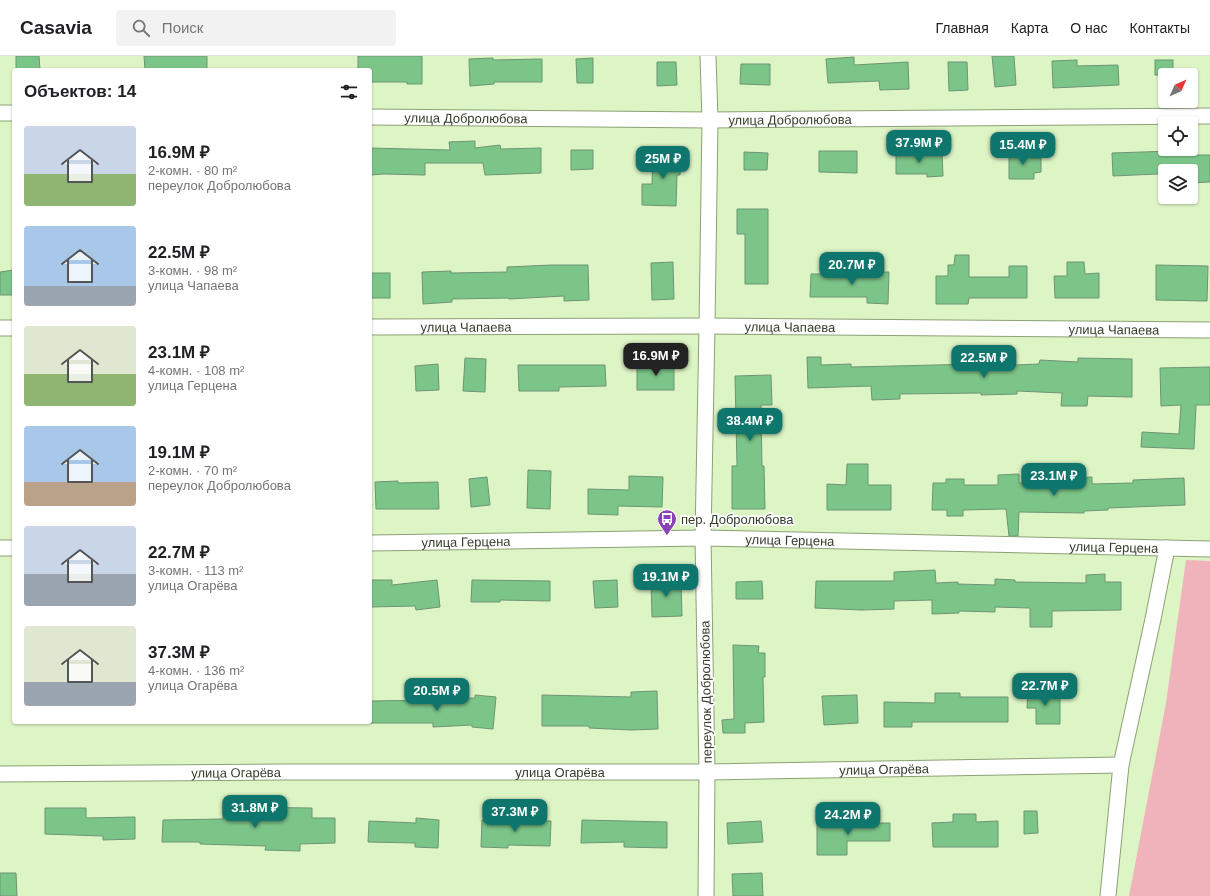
<!DOCTYPE html>
<html lang="ru">
<meta charset="utf-8">
<style>
body{margin:0;font-family:Arial,sans-serif;background:#f2f2f2;color:#202124;height:100vh;display:flex;flex-direction:column;font-size:15px;white-space:nowrap}
*{box-sizing:border-box;margin:0}
p{font-size:13px;color:#757577}
.icon{flex:none;width:22px;height:22px;fill:none;stroke:currentColor;stroke-width:2;stroke-linecap:round;stroke-linejoin:round}
.map{position:relative;flex:1;overflow:hidden}
.details{position:absolute;left:12px;top:12px;width:360px;height:656px;display:flex;flex-direction:column;background:#fff;border-radius:4px;box-shadow:0 1px 3px #0004}
.details>*{flex:none}
.needle{width:26px;rotate:45deg}
.controls{position:absolute;left:1158px;top:12px;display:grid;gap:8px}
.controls a{display:grid;place-items:center;width:40px;height:40px;border-radius:4px;background:#fff;box-shadow:0 1px 3px #0004;font-size:20px}
.price{position:absolute;translate:-50% -34px;padding:0 9px;border-radius:8px;background:#0f766e;color:#fff;font-size:13px;line-height:26px;filter:drop-shadow(0 1px 2px #0008)}
.price::after{content:'';position:absolute;left:50%;top:24px;width:12px;height:9px;margin-left:-6px;background:inherit;clip-path:polygon(0 0,100% 0,50% 100%)}
.price.active{background:#222;color:#fff}
ul{padding:0;list-style:none}
li{display:flex;align-items:center;gap:12px;height:100px;padding:0 12px}
li span{display:grid;place-items:center;flex:none;width:112px;height:80px;border-radius:4px;color:#555}
li>.icon{margin-inline-start:auto}
span .icon{width:48px;height:48px;fill:#fffc;stroke-width:1}
li b{font-size:17px}
h2{display:flex;justify-content:space-between;align-items:center;height:48px;padding:0 12px;font-size:17px}
header{display:flex;align-items:center;gap:24px;box-sizing:border-box;height:56px;padding:0 20px;background:#fff;border-bottom:1px solid #e0e0e0}
header strong{font-size:19px}
nav{display:flex;gap:22px;margin-inline-start:auto;font-size:14px}
.search{width:280px;height:36px;background:#f2f2f2;display:flex;align-items:center;gap:10px;box-sizing:border-box;padding:0 14px;border-radius:4px;color:#757577;font-size:15px}
.map>svg:first-child{display:block}
.green{fill:#f0b3bc}
.building{fill:#7cc589;stroke:#6d9573}
.lines{fill:none;stroke-linecap:round;stroke-linejoin:round}
.street-casing{stroke:#8ca175;stroke-width:17}
.street{stroke:#fff;stroke-width:15}
.labels{text-anchor:middle;dominant-baseline:central;stroke-width:3.5;stroke-linejoin:round;paint-order:stroke}
.street-label{font-size:13px;fill:#353e2b;stroke:#fff}
.poi-label{font-size:13px;fill:#353e2b;stroke:#fff;text-anchor:start}
</style>
<header>
<strong>Casavia</strong>
<div class="search"><svg class="icon" aria-label="search" viewBox="0 0 24 24"><circle cx="10" cy="10" r="6"/><path d="M15 15l6 6"/></svg>Поиск</div>
<nav><a>Главная</a><a>Карта</a><a>О нас</a><a>Контакты</a></nav>
</header>
<div class="map">
<svg width="1210" height="840" viewBox="0 0 1210 840">
<rect width="100%" height="100%" fill="#ddf4c5"/>
<path class="green" d="M1186 504 1210 505V840H1129L1166 647Z"/>
<g class="building">
<path d="M16 0H39L40 14H16Z"/>
<path d="M144 0H207V14H145Z"/>
<path d="M358 0H422V28H407V26H370V14H358Z"/>
<path d="M992 0H1014L1016 29 995 31Z"/>
<path d="M854 1V9L908 6 909 33 880 34 879 25 828 27 826 3Z"/>
<path d="M493 2V4L542 3V26H494V28L470 30 469 3Z"/>
<path d="M593 2V27H577L576 3Z"/>
<path d="M1077 4V10L1118 9 1119 29 1053 32 1052 5Z"/>
<rect x="1155" y="4" width="18" height="15"/>
<path d="M657 6H676L677 29 657 30Z"/>
<path d="M948 6H967L968 34 949 35Z"/>
<path d="M741 8H770V29L740 28Z"/>
<path d="M475 85V92L500 89 501 93 541 92V117L485 119 483 107H425V119L385 118 370 119V92L450 94 449 86Z"/>
<path d="M571 94H593V113L571 114Z"/>
<path d="M653 94 681 96 680 119H677L676 150 642 149V128H652Z"/>
<path d="M819 95H857V117L819 116Z"/>
<path d="M896 95H912V98L942 97 943 120 927 121V118H896Z"/>
<path d="M1173 95V99H1210V126L1191 127V115H1158V118L1113 120 1112 97Z"/>
<path d="M744 96 768 97 767 114H744Z"/>
<path d="M1009 96H1031V102H1041V116L1034 117V123H1009Z"/>
<path d="M737 153H768V228H745V178H737Z"/>
<path d="M955 199H969V221H1009V210H1027V242H969L968 248H936V220H948V209H954Z"/>
<path d="M673 206 674 243 652 244 651 207Z"/>
<path d="M1067 206H1084L1085 218 1099 217V242H1055L1054 220H1067Z"/>
<path d="M552 209H588L589 244 564 245V240L509 243 508 242 452 243V246L423 248 422 216 451 215V217L507 216V211Z"/>
<path d="M1156 209 1208 210 1207 245 1156 244Z"/>
<path d="M14 214V239H0V216Z"/>
<path d="M868 216H889L888 248 867 247V241H810L811 218H867Z"/>
<rect x="370" y="217" width="20" height="25"/>
<path d="M807 301H821V309L851 308V311L979 308 978 301H993V310L1039 308 1040 304 1078 306V302L1132 303V341L1088 340 1087 350H1061L1062 337 1017 335V338L981 339V337L900 338V343L872 344 871 330 808 332Z"/>
<path d="M465 302 486 303 485 336 463 335Z"/>
<path d="M438 308 439 334 416 335 415 310Z"/>
<rect x="637" y="308" width="37" height="26"/>
<path d="M518 309H605L606 330 559 331V335H519Z"/>
<path d="M1210 311V349H1196L1194 393 1141 391 1142 376 1179 378 1181 349 1161 350 1160 312Z"/>
<path d="M771 319 772 349H761L762 410H764L765 453H732V410H737L735 320Z"/>
<path d="M847 408H868V429H891V454H827V428L846 429Z"/>
<path d="M528 414 551 415 550 453 527 452Z"/>
<path d="M1019 418V427L1072 428V422L1092 421V428L1133 427V424L1184 422 1185 449 1108 452V454L1084 455V457L1019 456 1018 480H1009L1006 453 963 454V460H947V454H932L933 427H946V423H964V429H998V419Z"/>
<path d="M629 420 663 421 662 451 618 450V459L588 458V433L629 434Z"/>
<path d="M487 421 490 449 471 451 469 423Z"/>
<path d="M398 425V427L438 426 439 453H376L375 426Z"/>
<path d="M935 514 936 527 958 526V528L995 529V523L1015 524V526L1086 527V519L1105 518V526H1121V554L1052 555V571H1030V552L995 551V556L959 555V557L932 558V544L894 545V553L861 554 815 552 816 525H894V516Z"/>
<path d="M370 524H392V529L437 524 440 551 416 554 415 550 370 551Z"/>
<path d="M472 524 550 525V545L500 544V546H471Z"/>
<path d="M617 524 618 551 595 552 593 525Z"/>
<path d="M681 524 682 560 652 561 651 525Z"/>
<path d="M762 525 763 543H736V526Z"/>
<path d="M733 589 759 590 758 597H765V621H763L764 666 745 667V677H723L722 664 734 663Z"/>
<path d="M657 635 658 673 631 674 589 672V670H542V639L631 641V636Z"/>
<path d="M1028 635 1060 636V668H1036V652H1027Z"/>
<path d="M935 637H960V641H1008V666H912V671H884V646L935 647Z"/>
<path d="M475 639 496 641 493 673 472 671V669L433 671V667H370V645L432 644V643L475 642Z"/>
<path d="M857 639 858 667 824 669 822 640Z"/>
<path d="M223 751 312 752V762H335V787L300 788V795L265 794 266 790 200 788V786H162L163 764 223 763Z"/>
<path d="M45 752H86V762L135 761V783L103 784V780L45 778Z"/>
<path d="M1024 755H1037L1038 777 1024 778Z"/>
<path d="M953 758H976V766L998 765V791H933L932 767 953 766Z"/>
<path d="M416 762 439 764 438 792 415 791V787L368 786 369 765 416 767Z"/>
<path d="M482 764 551 765 550 790 508 789V792L481 791Z"/>
<path d="M582 764 667 766V792L624 791V786L581 787Z"/>
<path d="M761 765 763 786 728 788 727 767Z"/>
<path d="M817 766H847V767H890V785H847V799H817Z"/>
<path d="M0 817H16L17 840H0Z"/>
<path d="M762 817 763 840H733L732 818Z"/>
</g>
<g class="lines">
<g class="street-casing">
<g id="street">
<path d="M0 57H14"/>
<path id="s1" d="M370 61 710 64 1210 60"/>
<path id="s2" d="M370 271 707 270 1210 274"/>
<path d="M0 272H14"/>
<path id="s3" d="M370 487 703 482 1210 493"/>
<path d="M0 492H14"/>
<path id="s4" d="M0 718 283 716H707L1121 709"/>
<path d="M706 840 707 716 703 482 707 270 710 64 708 0"/>
<path d="M1108 840 1121 709 1153 563 1167 492"/>
</g>
</g>
<use href="#street" class="street"/>
</g>
<defs>
<g id="bus-pin" transform="scale(1)"><path d="M0 17L-7.5 6A9.5 9.5 0 1 1 7.5 6Z" fill="#8943b7" stroke="#fff"/><path d="M-5-6H5V4H4V6H2V4H-2V6H-4V4H-5ZM-3.5-4V0h7V-4ZM-3.5 1.2v1.5H-2V1.2ZM2 1.2v1.5H3.5V1.2Z" fill="#fff"/></g>
</defs>
<g fill-rule="evenodd">
<use href="#bus-pin" x="667" y="463"/>
</g>
<g class="labels">
<g class="street-label">
<text stroke="none"><textPath href="#s1" startOffset="96">улица Добролюбова</textPath></text>
<text stroke="none"><textPath href="#s1" startOffset="420">улица Добролюбова</textPath></text>
<text stroke="none"><textPath href="#s2" startOffset="96">улица Чапаева</textPath></text>
<text stroke="none"><textPath href="#s2" startOffset="420">улица Чапаева</textPath></text>
<text stroke="none"><textPath href="#s2" startOffset="744">улица Чапаева</textPath></text>
<text stroke="none"><textPath href="#s3" startOffset="420">улица Герцена</textPath></text>
<text stroke="none"><textPath href="#s3" startOffset="96">улица Герцена</textPath></text>
<text stroke="none"><textPath href="#s3" startOffset="744">улица Герцена</textPath></text>
<text transform="translate(706 636) rotate(-91)">переулок Добролюбова</text>
<text stroke="none"><textPath href="#s4" startOffset="884">улица Огарёва</textPath></text>
<text stroke="none"><textPath href="#s4" startOffset="236">улица Огарёва</textPath></text>
<text stroke="none"><textPath href="#s4" startOffset="560">улица Огарёва</textPath></text>
</g>
<g class="poi-label">
<text x="681" y="463">пер. Добролюбова</text>
</g>
</g>
</svg>
<div class="controls">
<a><svg class="needle" viewBox="-14 -14 28 28"><path d="M0-13l5 13h-10z" fill="#e53935"/><path d="M0 13l5-13h-10z" fill="#757577"/></svg></a>
<a><svg class="icon" aria-label="locate" viewBox="0 0 24 24"><circle cx="12" cy="12" r="6"/><path d="M12 2v4M12 18v4M2 12h4M18 12h4"/></svg></a>
<a><svg class="icon" aria-label="layers" viewBox="0 0 24 24"><path d="M12 4l9 5-9 5-9-5zM3 14l9 5 9-5"/></svg></a>
</div>
<b class="price" style="left:919px;top:108px">37.9M ₽</b>
<b class="price" style="left:1023px;top:110px">15.4M ₽</b>
<b class="price" style="left:663px;top:124px">25M ₽</b>
<b class="price" style="left:852px;top:230px">20.7M ₽</b>
<b class="price active" style="left:656px;top:321px">16.9M ₽</b>
<b class="price" style="left:984px;top:323px">22.5M ₽</b>
<b class="price" style="left:750px;top:386px">38.4M ₽</b>
<b class="price" style="left:1054px;top:441px">23.1M ₽</b>
<b class="price" style="left:666px;top:542px">19.1M ₽</b>
<b class="price" style="left:1045px;top:651px">22.7M ₽</b>
<b class="price" style="left:437px;top:656px">20.5M ₽</b>
<b class="price" style="left:255px;top:773px">31.8M ₽</b>
<b class="price" style="left:515px;top:777px">37.3M ₽</b>
<b class="price" style="left:848px;top:780px">24.2M ₽</b>
<section class="details">
<h2>Объектов: 14<svg class="icon" aria-label="filters" viewBox="0 0 24 24"><path d="M4 7h16M4 17h16"/><circle cx="9" cy="7" r="2"/><circle cx="15" cy="17" r="2"/></svg></h2>
<ul>
<li><span style="background:linear-gradient(#c9d6e8 60%,#8fb573 0)"><svg class="icon" aria-label="home" viewBox="0 0 24 24"><path d="M3 11l9-7 9 7M6 9v11h12V9"/></svg></span><div><b>16.9M ₽</b><p>2-комн. · 80 m²</p><p>переулок Добролюбова</p></div></li>
<li><span style="background:linear-gradient(#a9c7e8 75%,#9aa5b1 0)"><svg class="icon" aria-label="home" viewBox="0 0 24 24"><path d="M3 11l9-7 9 7M6 9v11h12V9"/></svg></span><div><b>22.5M ₽</b><p>3-комн. · 98 m²</p><p>улица Чапаева</p></div></li>
<li><span style="background:linear-gradient(#dfe7d0 60%,#8fb573 0)"><svg class="icon" aria-label="home" viewBox="0 0 24 24"><path d="M3 11l9-7 9 7M6 9v11h12V9"/></svg></span><div><b>23.1M ₽</b><p>4-комн. · 108 m²</p><p>улица Герцена</p></div></li>
<li><span style="background:linear-gradient(#a9c7e8 70%,#b9a48a 0)"><svg class="icon" aria-label="home" viewBox="0 0 24 24"><path d="M3 11l9-7 9 7M6 9v11h12V9"/></svg></span><div><b>19.1M ₽</b><p>2-комн. · 70 m²</p><p>переулок Добролюбова</p></div></li>
<li><span style="background:linear-gradient(#c9d6e8 60%,#9aa5b1 0)"><svg class="icon" aria-label="home" viewBox="0 0 24 24"><path d="M3 11l9-7 9 7M6 9v11h12V9"/></svg></span><div><b>22.7M ₽</b><p>3-комн. · 113 m²</p><p>улица Огарёва</p></div></li>
<li><span style="background:linear-gradient(#dfe7d0 70%,#9aa5b1 0)"><svg class="icon" aria-label="home" viewBox="0 0 24 24"><path d="M3 11l9-7 9 7M6 9v11h12V9"/></svg></span><div><b>37.3M ₽</b><p>4-комн. · 136 m²</p><p>улица Огарёва</p></div></li>
</ul>
</section>
</div>
